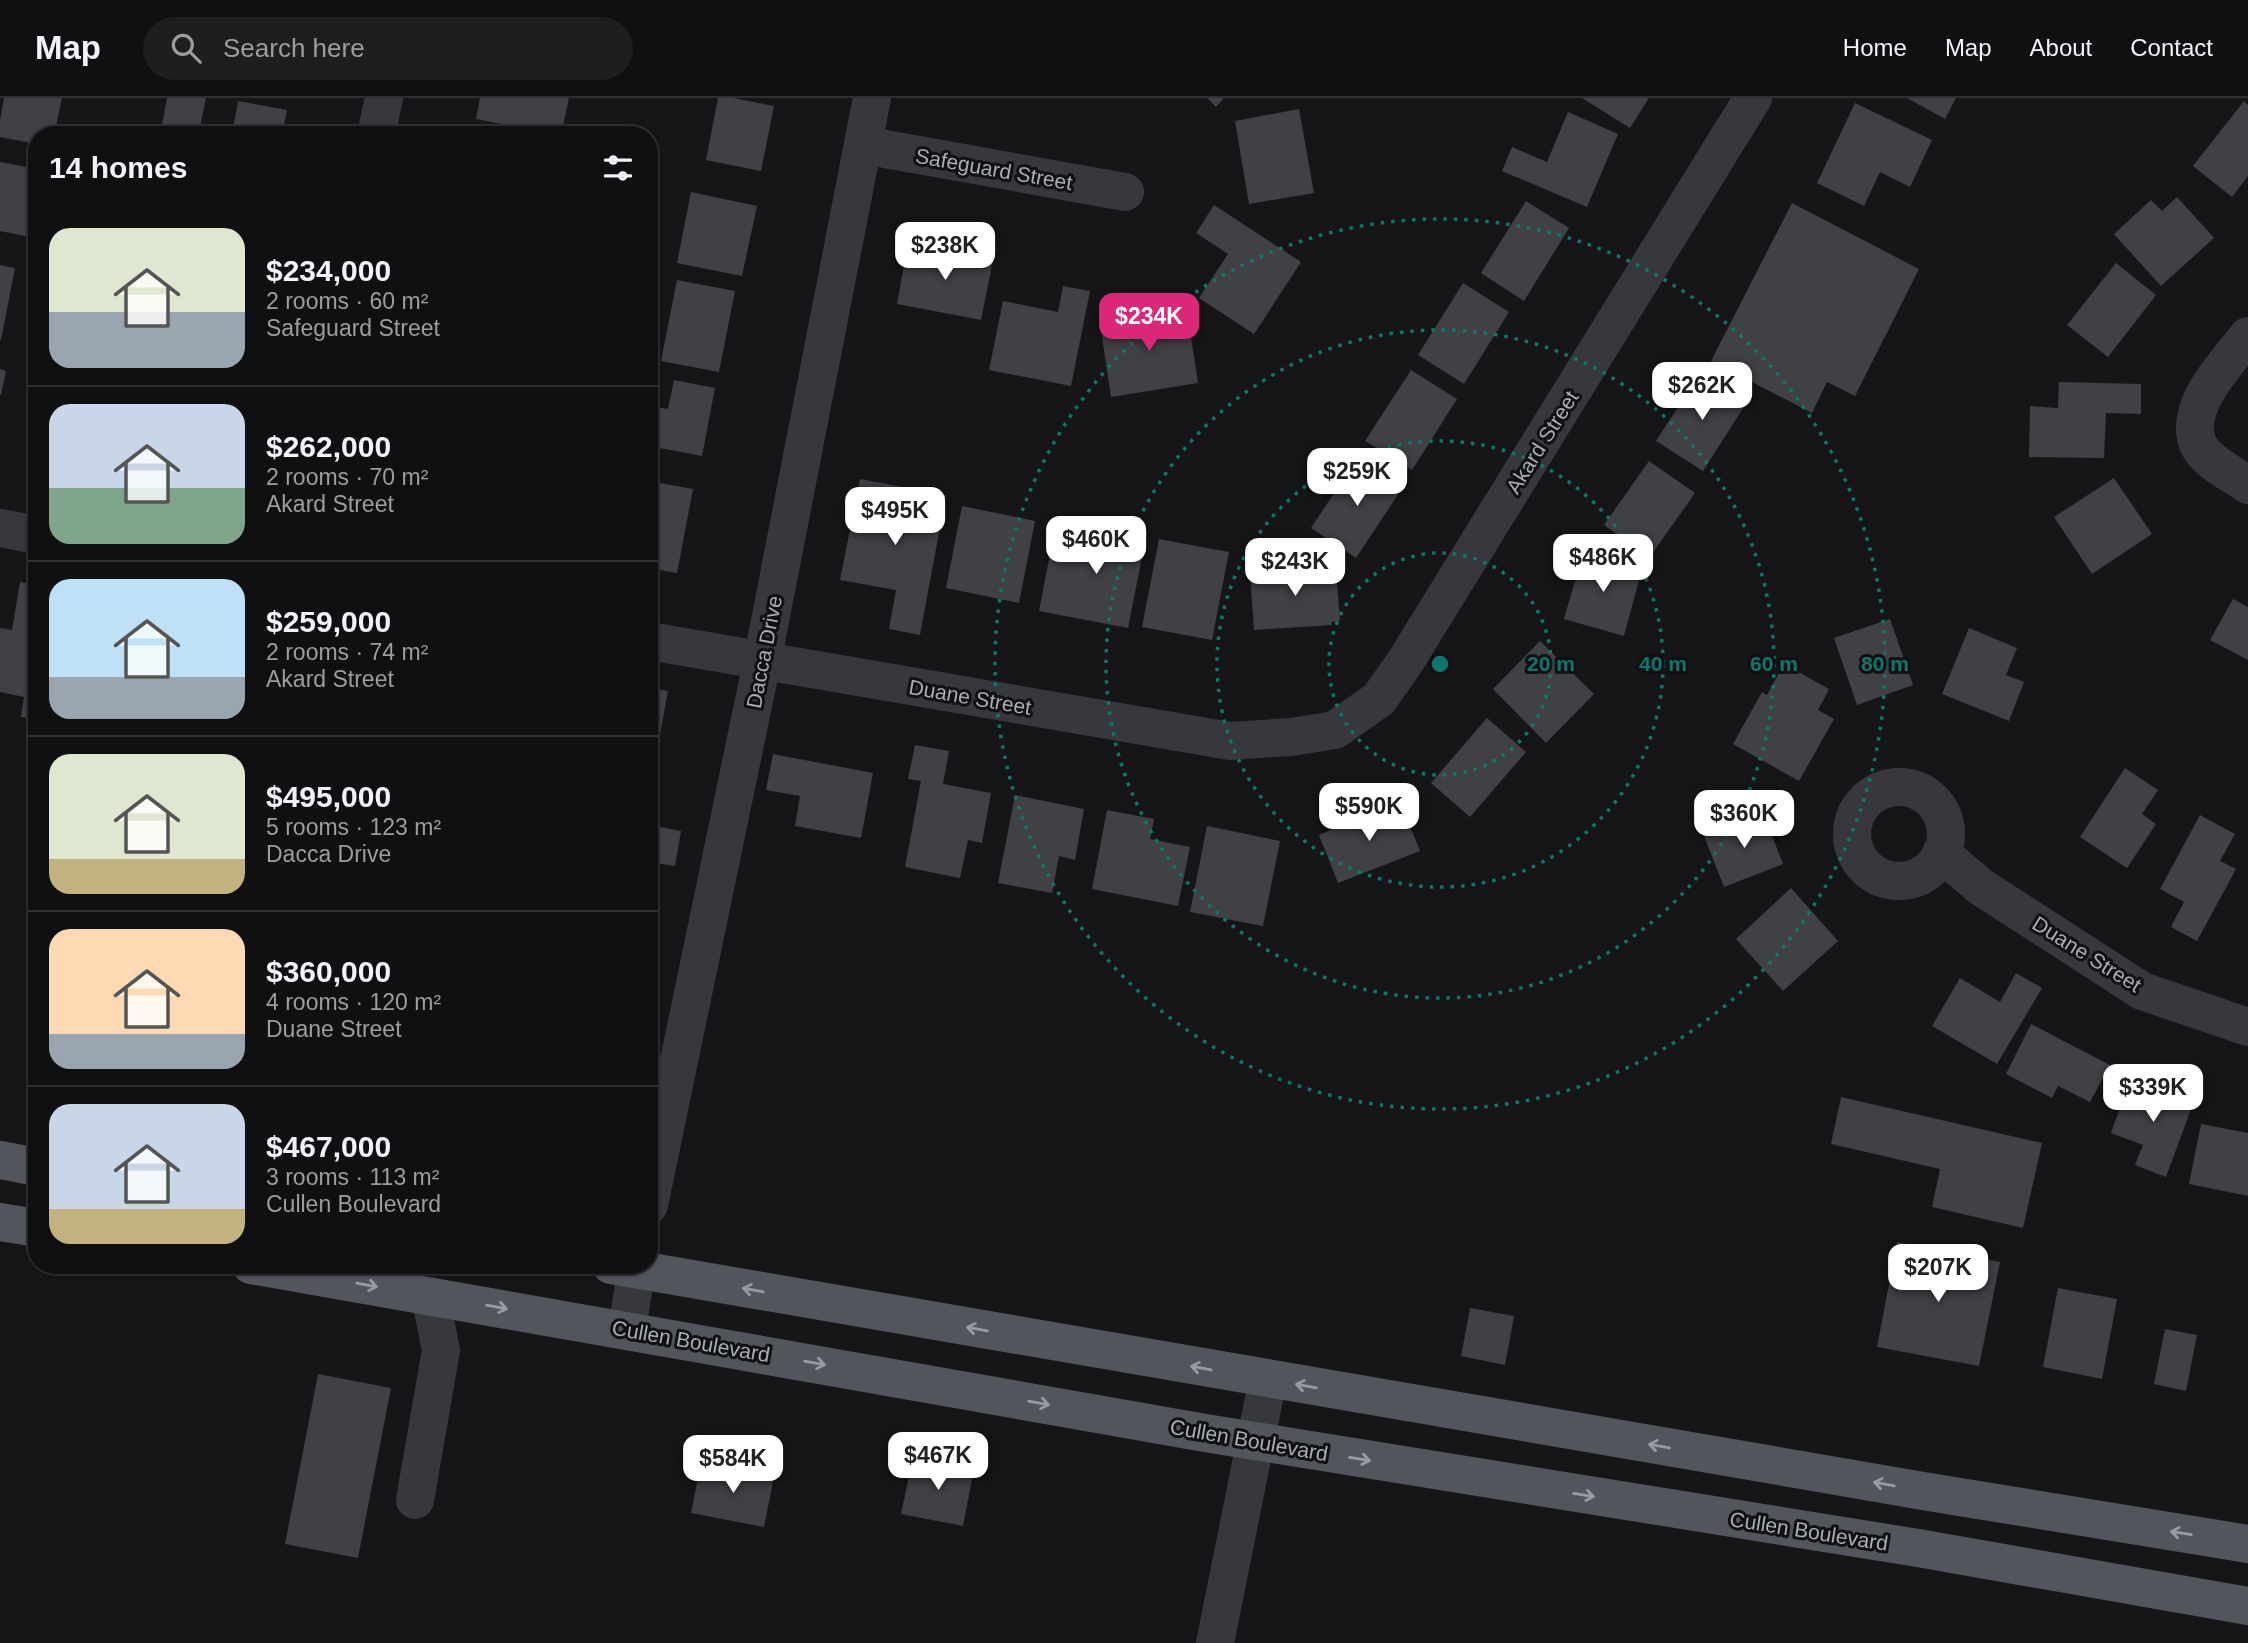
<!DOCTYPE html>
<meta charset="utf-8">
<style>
body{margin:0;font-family:Arial,sans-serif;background:#1e1e20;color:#f1f3f6;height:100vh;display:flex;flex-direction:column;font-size:26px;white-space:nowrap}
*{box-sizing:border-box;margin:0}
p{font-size:23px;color:#9c9d9f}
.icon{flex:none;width:38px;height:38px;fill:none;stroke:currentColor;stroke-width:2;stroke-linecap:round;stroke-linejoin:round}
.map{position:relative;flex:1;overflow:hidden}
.sheet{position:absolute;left:28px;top:28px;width:630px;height:1148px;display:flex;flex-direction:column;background:#101012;border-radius:28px;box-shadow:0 2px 5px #0004,0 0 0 2px #303032}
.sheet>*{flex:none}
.price{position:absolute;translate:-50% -60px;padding:0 16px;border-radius:14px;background:#fff;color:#222;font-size:23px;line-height:46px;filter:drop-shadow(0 2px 4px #0008)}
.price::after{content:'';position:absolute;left:50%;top:42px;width:21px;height:16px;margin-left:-10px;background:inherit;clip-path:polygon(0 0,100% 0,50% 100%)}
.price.current{background:#db2777;color:#fff}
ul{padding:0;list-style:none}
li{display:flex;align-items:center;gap:21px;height:175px;padding:0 21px}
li+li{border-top:2px solid #303032}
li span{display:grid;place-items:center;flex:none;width:196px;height:140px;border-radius:21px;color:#555}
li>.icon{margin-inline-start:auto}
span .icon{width:84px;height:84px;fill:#fffc;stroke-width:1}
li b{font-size:30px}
h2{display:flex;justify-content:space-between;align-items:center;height:84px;padding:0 21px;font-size:30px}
header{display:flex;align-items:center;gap:42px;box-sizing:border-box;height:98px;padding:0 35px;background:#101012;border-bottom:2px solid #303032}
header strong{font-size:33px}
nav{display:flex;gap:38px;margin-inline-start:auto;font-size:24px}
.search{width:490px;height:63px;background:#1e1e20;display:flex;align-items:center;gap:18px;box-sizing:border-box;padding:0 24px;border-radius:38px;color:#9c9d9f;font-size:26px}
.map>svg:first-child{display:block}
.building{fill:#404145}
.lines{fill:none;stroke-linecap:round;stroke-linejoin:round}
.minor{stroke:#37383d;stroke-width:38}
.major{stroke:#53555c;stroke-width:38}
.oneway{stroke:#979ba6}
.ring{fill:none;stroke:#0f766e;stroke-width:3.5;stroke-dasharray:3.5 7}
.labels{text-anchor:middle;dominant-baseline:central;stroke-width:6;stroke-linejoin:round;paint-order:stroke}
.street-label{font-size:21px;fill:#a8adb8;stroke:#111113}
.centre{fill:#0f766e;stroke:#111113;stroke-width:3.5}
.ring-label{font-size:21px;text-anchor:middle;font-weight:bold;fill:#0f766e;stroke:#111113;stroke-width:6;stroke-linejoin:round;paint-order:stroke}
</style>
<header>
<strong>Map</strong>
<div class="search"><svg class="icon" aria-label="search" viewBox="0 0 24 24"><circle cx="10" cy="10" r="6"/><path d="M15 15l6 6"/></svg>Search here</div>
<nav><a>Home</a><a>Map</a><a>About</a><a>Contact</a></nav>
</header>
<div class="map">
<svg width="2248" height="1545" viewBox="0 0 2248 1545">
<rect width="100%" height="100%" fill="#161618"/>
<g class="building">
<path d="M4 0H62L54 37H37V46L0 39V22Z"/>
<path d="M167 0H206L199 34 162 27Z"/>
<path d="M480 0H569L561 37 476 21Z"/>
<path d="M718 0H733L774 8 761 73 706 62Z"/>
<path d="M1207 0H1224L1216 9Z"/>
<path d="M1582 0H1649L1630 30Z"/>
<path d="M1907 0H1956L1945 21Z"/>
<path d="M238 3 287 12 282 37H232Z"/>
<path d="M2244 3 2248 7V78L2232 99 2193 68Z"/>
<path d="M1855 5 1932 42 1910 89 1880 74 1864 108 1817 85Z"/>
<path d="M1299 11 1314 95 1249 106 1235 23Z"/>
<path d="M1568 14 1618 36 1587 109 1502 73 1512 49 1547 64Z"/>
<path d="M0 64 37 71 36 140 0 133Z"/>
<path d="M691 94 757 108 742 178 677 165Z"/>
<path d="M2177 99 2214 140 2161 188 2114 136 2151 102 2162 113Z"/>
<path d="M1526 103 1569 130 1524 203 1481 175Z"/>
<path d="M1792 105 1919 171 1855 298 1827 284 1812 315 1711 263Z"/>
<path d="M1214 107 1301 164 1254 236 1199 200 1228 156 1196 135Z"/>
<path d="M908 146 993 162 981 222 897 206Z"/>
<path d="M2116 165 2156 197 2108 259 2067 227Z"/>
<path d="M0 167 15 170 1 242H0Z"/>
<path d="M677 182 735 193 719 274 661 263Z"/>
<path d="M1463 185 1509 214 1464 286 1418 257Z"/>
<path d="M1063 188 1090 193 1071 288 989 272 1003 203 1058 214Z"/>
<path d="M1187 212 1198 285 1111 299 1100 225Z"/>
<path d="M0 271 6 273 1 297H0Z"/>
<path d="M1411 272 1457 301 1412 372 1365 343Z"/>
<path d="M1701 274 1747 304 1703 373 1656 343Z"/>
<path d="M674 282 715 290 702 358 649 348V308L668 311Z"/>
<path d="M2059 284 2141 286V316L2106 315 2104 360 2029 359 2030 308 2058 310Z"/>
<path d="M1358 359 1403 389 1356 460 1311 430Z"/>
<path d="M1649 363 1695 395 1649 460 1604 427Z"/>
<path d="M2114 380 2152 436 2092 476 2054 419Z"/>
<path d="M860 381 946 397 920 537 889 531 896 492 840 482Z"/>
<path d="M649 383 693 391 677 475 649 470Z"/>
<path d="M962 408 1035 423 1019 505 946 490Z"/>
<path d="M1088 423 1147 434 1128 530 1039 513 1052 446 1082 452Z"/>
<path d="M1159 441 1229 454 1212 542 1142 529Z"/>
<path d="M1583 455 1642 471 1624 538 1564 521Z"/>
<path d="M1336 469 1340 523 1331 524 1332 527 1254 532 1250 474Z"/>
<path d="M20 484 37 487V621L21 619 24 599 0 594V530L12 532Z"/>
<path d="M2233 501 2248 509V562L2210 542Z"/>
<path d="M1890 521 1913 587 1857 607 1834 540Z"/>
<path d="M1969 530 2017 550 2006 577 2024 584 2009 623 1942 596Z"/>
<path d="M1540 543 1594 596 1546 645 1493 591Z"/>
<path d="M1784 566 1829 591 1818 612 1834 621 1799 683 1733 646 1762 594 1767 597Z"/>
<path d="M651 590 668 593 651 685 649 599Z"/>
<path d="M1487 620 1526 654 1470 719 1431 685Z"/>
<path d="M915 647 949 653 943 686 991 695 982 745 968 742 960 780 905 769 921 683 908 681Z"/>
<path d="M773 656 873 675 861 740 795 728 800 698 766 692Z"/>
<path d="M2125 670 2158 692 2142 716 2156 726 2127 770 2080 739Z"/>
<path d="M1015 697 1084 711 1075 762 1059 758 1052 795 998 785Z"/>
<path d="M1400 704 1420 753 1338 785 1319 737Z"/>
<path d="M1107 712 1154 721 1150 741 1190 749 1178 808 1092 791Z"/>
<path d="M1763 715 1783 766 1724 789 1704 738Z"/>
<path d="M2200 717 2235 736 2220 763 2236 771 2197 843 2171 829 2184 804 2160 791Z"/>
<path d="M649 727 681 733 675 768 649 764Z"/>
<path d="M1207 728 1280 743 1263 828 1190 814Z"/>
<path d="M1791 790 1838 843 1783 893 1736 841Z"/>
<path d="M2016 875 2042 890 1997 966 1932 928 1960 880 2000 904Z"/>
<path d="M2031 926 2110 967 2090 1004 2058 988 2052 1000 2006 976Z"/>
<path d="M2131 979 2194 1003 2166 1079 2135 1067 2143 1047 2111 1035Z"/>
<path d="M1841 999 2042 1045 2023 1130 1932 1109 1940 1071 1831 1046Z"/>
<path d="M2201 1026 2248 1035V1098L2189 1086Z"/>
<path d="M1897 1144 2000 1164 1979 1268 1877 1249Z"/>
<path d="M2058 1190 2117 1201 2102 1281 2043 1269Z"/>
<path d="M1470 1210 1514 1218 1505 1267 1461 1258Z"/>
<path d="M2165 1231 2197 1237 2186 1293 2154 1286Z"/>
<path d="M318 1276 391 1290 358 1460 285 1446Z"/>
<path d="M913 1359 974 1371 963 1428 901 1416Z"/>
<path d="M701 1365 774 1379 764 1429 691 1415Z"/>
</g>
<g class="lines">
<g class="minor">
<path d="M376 37 384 0"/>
<path d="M863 47 1125 94"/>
<path d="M2248 238C2227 265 2183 308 2198 346 2206 364 2233 376 2248 387"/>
<path d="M0 430 37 437"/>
<path d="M649 543 1230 643 1291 639 1335 632 1379 601 1405 564 1753 0"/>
<circle cx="1899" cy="736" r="47"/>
<path d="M1941 755 1981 789 2142 893 2248 929"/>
<path d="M649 1107 762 564 872 0"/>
<path d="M627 1232 637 1167"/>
<path d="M415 1402 441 1252 430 1198"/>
<path d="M1215 1545 1268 1281"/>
</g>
<g class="major">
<path d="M0 1062 37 1069"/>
<path d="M0 1124 37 1130"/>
<path d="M251 1167 1211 1336 1918 1450 2248 1508"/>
<path d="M611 1167 1929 1394 2248 1446"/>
</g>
</g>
<defs><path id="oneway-shaft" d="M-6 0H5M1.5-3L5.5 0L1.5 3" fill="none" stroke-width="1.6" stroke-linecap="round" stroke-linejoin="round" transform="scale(1.75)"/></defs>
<g class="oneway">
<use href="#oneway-shaft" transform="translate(367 1187) rotate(10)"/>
<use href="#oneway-shaft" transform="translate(753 1192) rotate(-170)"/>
<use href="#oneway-shaft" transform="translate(497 1209) rotate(10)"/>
<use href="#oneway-shaft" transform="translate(977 1231) rotate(-170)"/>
<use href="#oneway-shaft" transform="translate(815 1265) rotate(10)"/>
<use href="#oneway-shaft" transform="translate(1201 1270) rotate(-170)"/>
<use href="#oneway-shaft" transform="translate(1306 1288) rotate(-170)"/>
<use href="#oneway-shaft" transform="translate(1039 1305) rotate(10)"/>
<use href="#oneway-shaft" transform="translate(1659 1348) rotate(-170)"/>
<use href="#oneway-shaft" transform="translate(1360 1361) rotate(9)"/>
<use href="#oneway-shaft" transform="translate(1884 1386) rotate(-170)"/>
<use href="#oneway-shaft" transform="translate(1584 1397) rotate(9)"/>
<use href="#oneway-shaft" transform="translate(2181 1435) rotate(-171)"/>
</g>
<g class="ring">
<circle cx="1440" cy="566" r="111"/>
<circle cx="1440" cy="566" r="223"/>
<circle cx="1440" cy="566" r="334"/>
<circle cx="1440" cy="566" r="445"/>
</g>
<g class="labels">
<g class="street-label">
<text transform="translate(994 71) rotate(10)">Safeguard Street</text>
<text transform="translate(1542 344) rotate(-58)">Akard Street</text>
<text transform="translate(764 554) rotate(-79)">Dacca Drive</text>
<text transform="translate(970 599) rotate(10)">Duane Street</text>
<text transform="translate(2087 856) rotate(32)">Duane Street</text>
<text transform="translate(691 1243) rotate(10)">Cullen Boulevard</text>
<text transform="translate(1249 1342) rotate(10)">Cullen Boulevard</text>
<text transform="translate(1809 1433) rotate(9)">Cullen Boulevard</text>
</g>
</g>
<circle cx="1440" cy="566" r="10" class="centre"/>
<g class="ring-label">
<text x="1551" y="573">20 m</text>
<text x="1663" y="573">40 m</text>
<text x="1774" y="573">60 m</text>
<text x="1885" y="573">80 m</text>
</g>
</svg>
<b class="price" style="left:945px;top:184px">$238K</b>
<b class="price current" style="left:1149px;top:255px">$234K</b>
<b class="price" style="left:1702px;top:324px">$262K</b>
<b class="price" style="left:1357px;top:410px">$259K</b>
<b class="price" style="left:895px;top:449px">$495K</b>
<b class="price" style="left:1096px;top:478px">$460K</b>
<b class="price" style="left:1603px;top:496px">$486K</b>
<b class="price" style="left:1295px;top:500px">$243K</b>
<b class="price" style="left:1369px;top:745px">$590K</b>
<b class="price" style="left:1744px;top:752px">$360K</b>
<b class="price" style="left:2153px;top:1026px">$339K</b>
<b class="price" style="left:1938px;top:1206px">$207K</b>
<b class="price" style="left:938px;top:1394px">$467K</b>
<b class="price" style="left:733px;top:1397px">$584K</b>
<section class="sheet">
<h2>14 homes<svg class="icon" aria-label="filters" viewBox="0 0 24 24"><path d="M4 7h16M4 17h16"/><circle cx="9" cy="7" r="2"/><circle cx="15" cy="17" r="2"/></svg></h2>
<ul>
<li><span style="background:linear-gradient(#dfe7d0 60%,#9aa5b1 0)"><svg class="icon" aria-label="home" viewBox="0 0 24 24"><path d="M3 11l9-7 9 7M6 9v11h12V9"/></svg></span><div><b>$234,000</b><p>2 rooms · 60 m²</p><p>Safeguard Street</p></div></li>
<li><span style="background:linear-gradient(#c9d6e8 60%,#7fa58c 0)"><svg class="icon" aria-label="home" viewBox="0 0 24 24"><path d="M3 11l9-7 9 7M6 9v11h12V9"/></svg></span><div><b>$262,000</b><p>2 rooms · 70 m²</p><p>Akard Street</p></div></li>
<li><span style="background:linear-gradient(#bfe0f5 70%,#9aa5b1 0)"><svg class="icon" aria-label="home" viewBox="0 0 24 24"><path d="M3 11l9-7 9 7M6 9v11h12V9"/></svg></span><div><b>$259,000</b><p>2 rooms · 74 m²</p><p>Akard Street</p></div></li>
<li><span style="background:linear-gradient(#dfe7d0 75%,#c2b280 0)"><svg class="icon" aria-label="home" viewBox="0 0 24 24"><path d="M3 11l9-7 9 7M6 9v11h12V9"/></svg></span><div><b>$495,000</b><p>5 rooms · 123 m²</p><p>Dacca Drive</p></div></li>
<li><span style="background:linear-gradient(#ffd9b3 75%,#9aa5b1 0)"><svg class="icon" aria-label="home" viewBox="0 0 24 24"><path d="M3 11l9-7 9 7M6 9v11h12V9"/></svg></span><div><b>$360,000</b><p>4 rooms · 120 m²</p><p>Duane Street</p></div></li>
<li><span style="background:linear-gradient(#c9d6e8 75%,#c2b280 0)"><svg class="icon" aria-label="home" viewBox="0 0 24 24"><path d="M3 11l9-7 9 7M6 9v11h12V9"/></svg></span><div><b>$467,000</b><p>3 rooms · 113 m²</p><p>Cullen Boulevard</p></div></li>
</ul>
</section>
</div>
